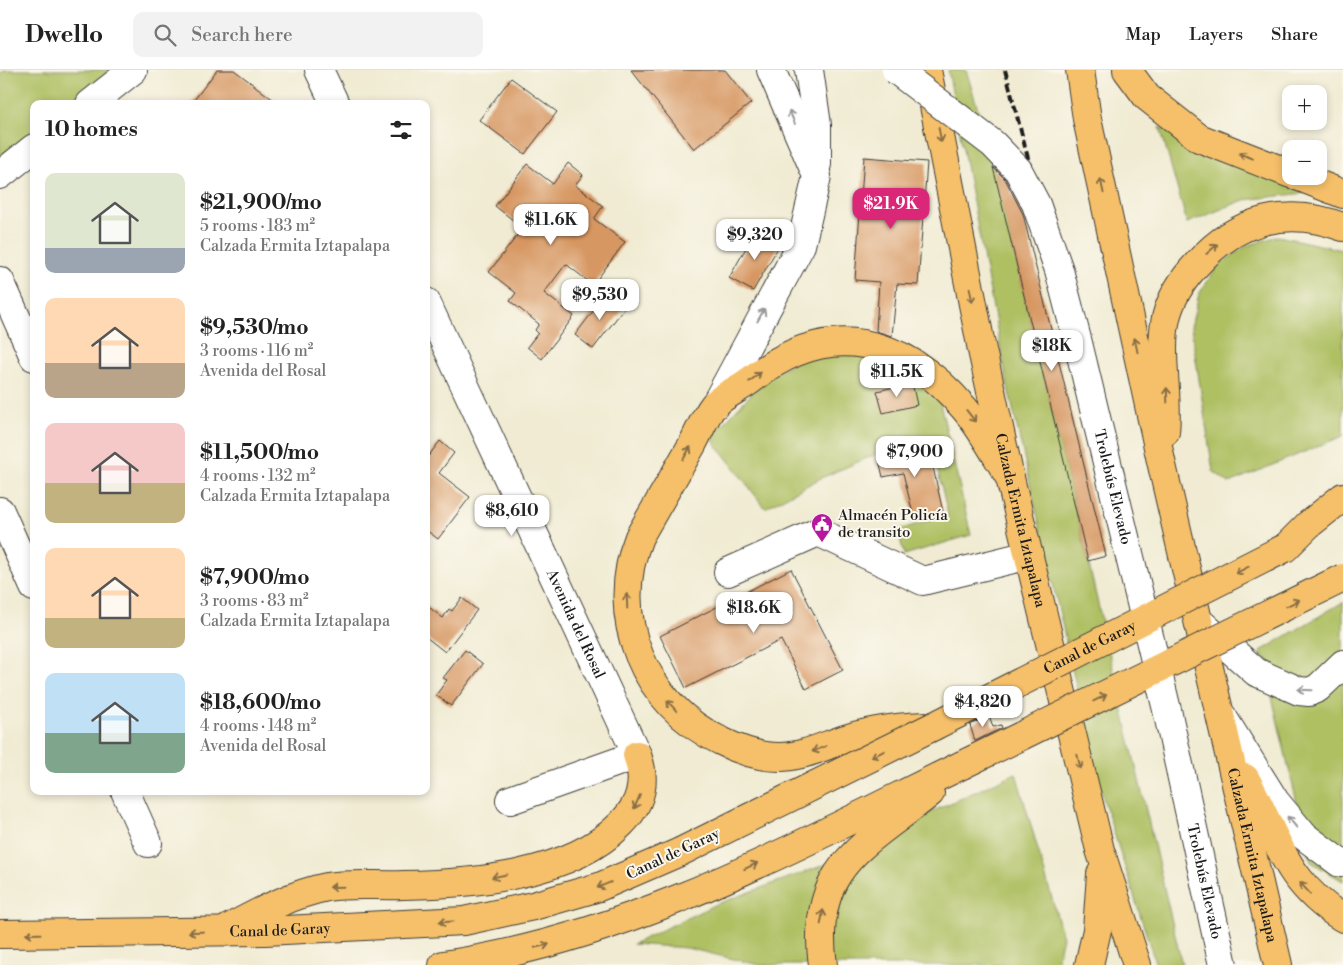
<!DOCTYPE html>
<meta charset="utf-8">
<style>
body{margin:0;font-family:"Libre Bodoni",serif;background:#f2f2f2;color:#222;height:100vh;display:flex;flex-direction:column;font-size:19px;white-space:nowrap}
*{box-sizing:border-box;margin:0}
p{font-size:16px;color:#767676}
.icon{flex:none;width:28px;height:28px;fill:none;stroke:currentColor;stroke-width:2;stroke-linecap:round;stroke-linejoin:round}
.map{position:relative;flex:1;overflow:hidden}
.drawer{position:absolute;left:30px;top:30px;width:400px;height:695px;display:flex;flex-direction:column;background:#fff;border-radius:10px;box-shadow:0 2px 8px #0003}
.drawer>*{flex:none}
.controls{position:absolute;left:1282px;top:15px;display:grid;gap:10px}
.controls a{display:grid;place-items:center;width:45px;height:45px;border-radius:10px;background:#fff;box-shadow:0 2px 8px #0003;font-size:25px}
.price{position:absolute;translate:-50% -42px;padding:0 11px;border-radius:10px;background:#fff;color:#222;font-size:16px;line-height:32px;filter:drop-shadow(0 1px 2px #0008)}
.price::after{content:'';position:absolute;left:50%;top:30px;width:15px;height:11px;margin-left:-8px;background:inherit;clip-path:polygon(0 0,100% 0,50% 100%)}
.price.active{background:#db2777;color:#fff}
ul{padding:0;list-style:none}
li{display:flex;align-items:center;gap:15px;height:125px;padding:0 15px}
li span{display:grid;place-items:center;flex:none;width:140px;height:100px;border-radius:10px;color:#555}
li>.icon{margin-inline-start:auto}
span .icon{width:60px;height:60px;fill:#fffc;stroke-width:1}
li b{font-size:21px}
h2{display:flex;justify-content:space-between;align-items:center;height:60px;padding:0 15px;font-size:21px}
header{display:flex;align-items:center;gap:30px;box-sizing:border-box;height:70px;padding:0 25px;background:#fff;border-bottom:1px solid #e0e0e0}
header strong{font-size:24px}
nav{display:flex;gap:28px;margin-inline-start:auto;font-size:18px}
.search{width:350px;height:45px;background:#f2f2f2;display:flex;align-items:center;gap:12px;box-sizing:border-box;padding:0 18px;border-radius:10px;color:#767676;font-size:19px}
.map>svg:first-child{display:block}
.green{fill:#afc063;stroke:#666e40}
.building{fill:#d79762}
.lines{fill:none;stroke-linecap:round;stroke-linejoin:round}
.minor-casing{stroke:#3c3b37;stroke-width:30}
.major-casing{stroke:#3c3b37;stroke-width:30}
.minor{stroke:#fff;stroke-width:28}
.major{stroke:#f6c06b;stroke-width:28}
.rail{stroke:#1c1c1c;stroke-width:4;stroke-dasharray:8 4;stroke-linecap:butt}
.minor-bridge-casing{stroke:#3c3b37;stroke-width:30;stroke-linecap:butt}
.major-bridge-casing{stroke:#3c3b37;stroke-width:30;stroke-linecap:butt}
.minor-bridge{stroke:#fff;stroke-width:28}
.major-bridge{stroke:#f6c06b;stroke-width:28}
.oneway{stroke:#999}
.oneway2{stroke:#896e44}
.labels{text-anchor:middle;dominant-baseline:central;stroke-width:4;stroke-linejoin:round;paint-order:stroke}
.street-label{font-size:15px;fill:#1c1c1c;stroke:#fbf7ec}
.poi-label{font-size:15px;fill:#1c1c1c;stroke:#fbf7ec;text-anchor:start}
</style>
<header>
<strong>Dwello</strong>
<div class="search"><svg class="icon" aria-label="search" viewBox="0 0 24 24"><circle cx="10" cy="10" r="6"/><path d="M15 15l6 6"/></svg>Search here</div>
<nav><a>Map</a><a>Layers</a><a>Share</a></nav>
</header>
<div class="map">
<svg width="1343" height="895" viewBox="0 0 1343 895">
<rect width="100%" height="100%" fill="#fbf7ec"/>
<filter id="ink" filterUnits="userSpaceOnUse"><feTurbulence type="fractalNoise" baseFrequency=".02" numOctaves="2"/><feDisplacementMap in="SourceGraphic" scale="10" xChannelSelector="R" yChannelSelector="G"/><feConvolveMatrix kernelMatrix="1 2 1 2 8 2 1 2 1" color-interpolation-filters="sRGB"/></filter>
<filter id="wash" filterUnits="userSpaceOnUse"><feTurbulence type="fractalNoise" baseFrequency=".0096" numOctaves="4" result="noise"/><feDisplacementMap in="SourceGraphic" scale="20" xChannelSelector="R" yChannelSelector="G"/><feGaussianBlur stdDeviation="1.12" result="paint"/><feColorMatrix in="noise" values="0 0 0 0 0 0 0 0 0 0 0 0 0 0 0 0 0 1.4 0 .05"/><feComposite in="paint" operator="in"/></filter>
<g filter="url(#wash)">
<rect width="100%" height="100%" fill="#f0ebd2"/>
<g class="green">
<path d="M5 0H113L71 34H34V63L0 89V4Z"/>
<path d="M948 0H966L985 62 1088 491 1182 895H1156L1103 728 1087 663 1008 317Z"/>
<path d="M1160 57 1305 123 1244 130 1187 153Z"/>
<path d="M1278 166 1343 180V366L1229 413 1213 401 1191 257 1199 224 1218 196 1246 176Z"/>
<path d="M867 280 937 320 971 465 904 485 898 460 948 445 931 371 881 382 821 408 765 438 711 368C734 342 765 304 798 291 815 285 848 283 867 280Z"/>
<path d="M1343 532V811L1311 792 1261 581Z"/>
<path d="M1016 703 1063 867 1056 895H759L687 878 633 874 714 835 863 781 920 747Z"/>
</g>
<g id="blocks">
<g class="building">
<path d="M217 0H234L279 34H191Z"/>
<path d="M631 0H725L751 33 694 79Z"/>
<path d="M511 8 557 42 525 84 479 50Z"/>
<path d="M864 87 927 92 918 215 897 214 892 266 876 261 879 212 855 210Z"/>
<path d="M568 93 583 105 575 115 603 136 594 149 625 172 593 215 566 194 544 223 574 246 542 289 527 277 538 263 535 260 539 254 510 231 516 223 489 202 523 158 495 136 527 94 553 114Z"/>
<path d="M993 97 1005 109 1023 144 1106 486 1088 491Z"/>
<path d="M756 160 780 174 753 221 729 208Z"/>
<path d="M607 223 625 237 593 279 575 265Z"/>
<path d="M912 313 917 335 883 343 877 321Z"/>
<path d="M440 371 454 383 439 403 470 427 438 469 426 460V389Z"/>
<path d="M928 375 943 442 914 448 903 403 883 407 878 386Z"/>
<path d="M791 499 843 600 806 619 781 570 686 618 660 566Z"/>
<path d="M462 528 477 540 445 582 426 567V535L443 548 449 539 452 541Z"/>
<path d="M465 580 483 594 451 636 436 625 447 610 443 608Z"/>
<path d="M989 645 993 657 1001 655 1002 658 975 671 970 655Z"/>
</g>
</g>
</g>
<g filter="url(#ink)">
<use href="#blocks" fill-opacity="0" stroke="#3c3b37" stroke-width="1"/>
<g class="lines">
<g class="minor-casing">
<g id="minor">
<path d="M319 0 335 34"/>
<path d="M809 0 817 55V94"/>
<path d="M90 34 133 0"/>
<path d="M0 105 34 78"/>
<path d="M0 211 34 287"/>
<path id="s1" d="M426 232 637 685 510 730"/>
<path d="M715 335 801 175 817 106 771 0"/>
<path d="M0 441 34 517"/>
<path d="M728 502 818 462 923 511 1029 485"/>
<path d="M1202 554 1256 602 1299 621 1309 622 1318 618 1343 594"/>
<path d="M1222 646 1275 731 1304 766 1340 793H1343"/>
<path d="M125 721 148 773"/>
</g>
</g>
<g class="major-casing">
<g id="major">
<path id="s2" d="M927 0 982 280 1010 408 1100 780 1137 895"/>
<path id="s3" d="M1080 0 1087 49 1161 391 1278 895"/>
<path d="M1127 0 1147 27 1199 68 1291 104"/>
<path d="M1297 106 1343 124"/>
<path d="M1165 362C1169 325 1158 284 1166 248 1171 227 1183 209 1198 193 1237 149 1288 136 1343 157"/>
<path d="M1285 478 1308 455 1343 427"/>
<path d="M934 656C904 656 877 659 848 668 825 675 804 687 779 687 759 687 739 680 721 671 644 635 607 546 639 467 657 436 674 406 692 375 699 362 705 346 714 335 724 325 741 318 752 309 828 248 903 267 964 338 982 359 995 384 1010 408"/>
<path d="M1245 708C1277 764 1283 812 1343 848"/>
<path d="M229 858C259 842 292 824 327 817 350 813 378 816 403 815 472 814 570 806 621 754 641 734 647 712 637 685"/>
<path id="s4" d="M0 864 265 861 464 851 533 836 599 817 680 782"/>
<path d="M443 895C628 869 796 776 962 695"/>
<path d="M823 895C809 796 865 776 930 723"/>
<path d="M1089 895 1097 860 1101 804"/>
</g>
</g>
<use href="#minor" class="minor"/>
<use href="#major" class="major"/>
<path class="rail" d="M1005 0 1035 115 1068 267"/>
<g class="minor-bridge-casing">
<g id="minor-bridge">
<path id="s5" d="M896 0 993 74 1018 100 1036 134 1059 200 1078 273 1167 640 1223 895"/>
</g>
</g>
<g class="major-bridge-casing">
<g id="major-bridge">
<path d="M962 695 1343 508"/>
<path id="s6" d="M680 782 934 656 1285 478"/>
</g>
</g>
<use href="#minor-bridge" class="minor-bridge"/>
<use href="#major-bridge" class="major-bridge"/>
</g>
<defs><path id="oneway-shaft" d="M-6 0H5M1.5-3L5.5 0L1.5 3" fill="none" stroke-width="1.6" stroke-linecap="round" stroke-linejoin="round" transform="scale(1.25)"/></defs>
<g class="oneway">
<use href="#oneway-shaft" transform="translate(792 47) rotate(-113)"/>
<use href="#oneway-shaft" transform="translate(761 245) rotate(-61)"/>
<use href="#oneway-shaft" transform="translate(1305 620) rotate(-178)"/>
<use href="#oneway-shaft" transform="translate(1292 752) rotate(-130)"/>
</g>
<g class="oneway2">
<use href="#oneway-shaft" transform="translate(940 65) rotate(79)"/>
<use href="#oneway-shaft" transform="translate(1246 86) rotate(-159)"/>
<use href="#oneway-shaft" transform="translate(1102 116) rotate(-102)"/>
<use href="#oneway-shaft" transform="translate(1212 179) rotate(-41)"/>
<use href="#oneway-shaft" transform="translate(971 225) rotate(79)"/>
<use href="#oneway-shaft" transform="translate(1136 275) rotate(-102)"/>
<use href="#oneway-shaft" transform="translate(755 307) rotate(-39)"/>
<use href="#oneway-shaft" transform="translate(1167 325) rotate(-92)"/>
<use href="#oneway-shaft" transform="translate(971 346) rotate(52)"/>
<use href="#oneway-shaft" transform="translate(687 383) rotate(-60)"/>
<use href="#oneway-shaft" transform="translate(1242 500) rotate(153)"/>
<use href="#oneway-shaft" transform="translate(627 531) rotate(-92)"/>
<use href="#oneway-shaft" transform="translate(1293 533) rotate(-26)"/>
<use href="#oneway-shaft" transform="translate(1100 628) rotate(-26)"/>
<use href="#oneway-shaft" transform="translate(672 636) rotate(-132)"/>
<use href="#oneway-shaft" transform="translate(819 679) rotate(158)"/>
<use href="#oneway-shaft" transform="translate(878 684) rotate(154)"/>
<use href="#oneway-shaft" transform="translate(1079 692) rotate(77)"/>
<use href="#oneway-shaft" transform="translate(637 732) rotate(113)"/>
<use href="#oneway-shaft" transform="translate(751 796) rotate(-25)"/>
<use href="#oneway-shaft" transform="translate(499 806) rotate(169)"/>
<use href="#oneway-shaft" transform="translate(604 815) rotate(158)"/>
<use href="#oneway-shaft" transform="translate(337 817) rotate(179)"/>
<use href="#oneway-shaft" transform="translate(1305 818) rotate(-132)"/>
<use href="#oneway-shaft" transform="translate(822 847) rotate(-80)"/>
<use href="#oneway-shaft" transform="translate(446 852) rotate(177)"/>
<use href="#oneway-shaft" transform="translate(196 862) rotate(179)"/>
<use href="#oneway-shaft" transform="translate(33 864) rotate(179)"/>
<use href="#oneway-shaft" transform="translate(542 876) rotate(-13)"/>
</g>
</g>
<defs>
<g id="civic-pin" transform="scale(1.125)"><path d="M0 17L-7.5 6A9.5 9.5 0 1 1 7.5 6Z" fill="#b5179e" stroke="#fbf7ec"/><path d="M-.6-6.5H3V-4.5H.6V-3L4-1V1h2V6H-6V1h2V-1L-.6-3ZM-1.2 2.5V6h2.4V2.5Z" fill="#fff"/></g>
</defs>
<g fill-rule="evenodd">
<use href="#civic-pin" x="822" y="454"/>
</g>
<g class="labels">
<g class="street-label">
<text stroke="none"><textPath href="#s5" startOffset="490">Trolebús Elevado</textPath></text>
<text stroke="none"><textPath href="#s2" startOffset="460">Calzada Ermita Iztapalapa</textPath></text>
<text stroke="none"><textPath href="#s1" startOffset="355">Avenida del Rosal</textPath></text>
<text stroke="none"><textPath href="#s6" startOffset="458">Canal de Garay</textPath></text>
<text transform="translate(673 784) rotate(-25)">Canal de Garay</text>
<text stroke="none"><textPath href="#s3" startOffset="804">Calzada Ermita Iztapalapa</textPath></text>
<text stroke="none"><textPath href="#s5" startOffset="895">Trolebús Elevado</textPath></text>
<text stroke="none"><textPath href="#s4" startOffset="280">Canal de Garay</textPath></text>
</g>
<g class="poi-label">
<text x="838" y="445">Almacén Policía<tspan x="838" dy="17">de transito</tspan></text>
</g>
</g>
</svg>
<div class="controls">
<a>+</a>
<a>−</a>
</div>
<b class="price active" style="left:891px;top:160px">$21.9K</b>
<b class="price" style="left:551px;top:176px">$11.6K</b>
<b class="price" style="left:755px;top:191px">$9,320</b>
<b class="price" style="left:600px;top:251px">$9,530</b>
<b class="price" style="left:1052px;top:302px">$18K</b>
<b class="price" style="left:897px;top:328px">$11.5K</b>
<b class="price" style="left:915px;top:408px">$7,900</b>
<b class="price" style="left:512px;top:467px">$8,610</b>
<b class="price" style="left:754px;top:564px">$18.6K</b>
<b class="price" style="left:983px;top:658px">$4,820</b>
<section class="drawer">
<h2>10 homes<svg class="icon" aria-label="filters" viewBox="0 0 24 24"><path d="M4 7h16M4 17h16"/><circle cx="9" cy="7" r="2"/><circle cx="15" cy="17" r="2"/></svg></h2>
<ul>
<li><span style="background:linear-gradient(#dfe7d0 75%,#9aa5b1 0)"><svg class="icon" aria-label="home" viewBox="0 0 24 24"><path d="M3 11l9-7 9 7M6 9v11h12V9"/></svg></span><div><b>$21,900/mo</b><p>5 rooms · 183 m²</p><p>Calzada Ermita Iztapalapa</p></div></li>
<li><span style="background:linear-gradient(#ffd9b3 65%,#b9a48a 0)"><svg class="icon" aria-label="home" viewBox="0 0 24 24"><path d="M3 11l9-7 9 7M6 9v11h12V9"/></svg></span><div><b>$9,530/mo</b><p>3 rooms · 116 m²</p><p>Avenida del Rosal</p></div></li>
<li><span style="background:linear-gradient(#f6c9c9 60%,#c2b280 0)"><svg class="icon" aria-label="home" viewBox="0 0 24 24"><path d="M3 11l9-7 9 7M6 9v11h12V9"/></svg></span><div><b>$11,500/mo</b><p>4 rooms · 132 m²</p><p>Calzada Ermita Iztapalapa</p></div></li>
<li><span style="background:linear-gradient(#ffd9b3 70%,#c2b280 0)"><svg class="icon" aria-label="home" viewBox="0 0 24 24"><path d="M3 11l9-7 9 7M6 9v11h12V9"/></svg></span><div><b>$7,900/mo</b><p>3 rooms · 83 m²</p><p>Calzada Ermita Iztapalapa</p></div></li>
<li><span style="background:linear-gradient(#bfe0f5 60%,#7fa58c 0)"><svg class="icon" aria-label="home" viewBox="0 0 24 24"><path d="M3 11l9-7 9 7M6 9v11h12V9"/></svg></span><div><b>$18,600/mo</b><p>4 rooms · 148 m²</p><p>Avenida del Rosal</p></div></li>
</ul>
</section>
</div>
